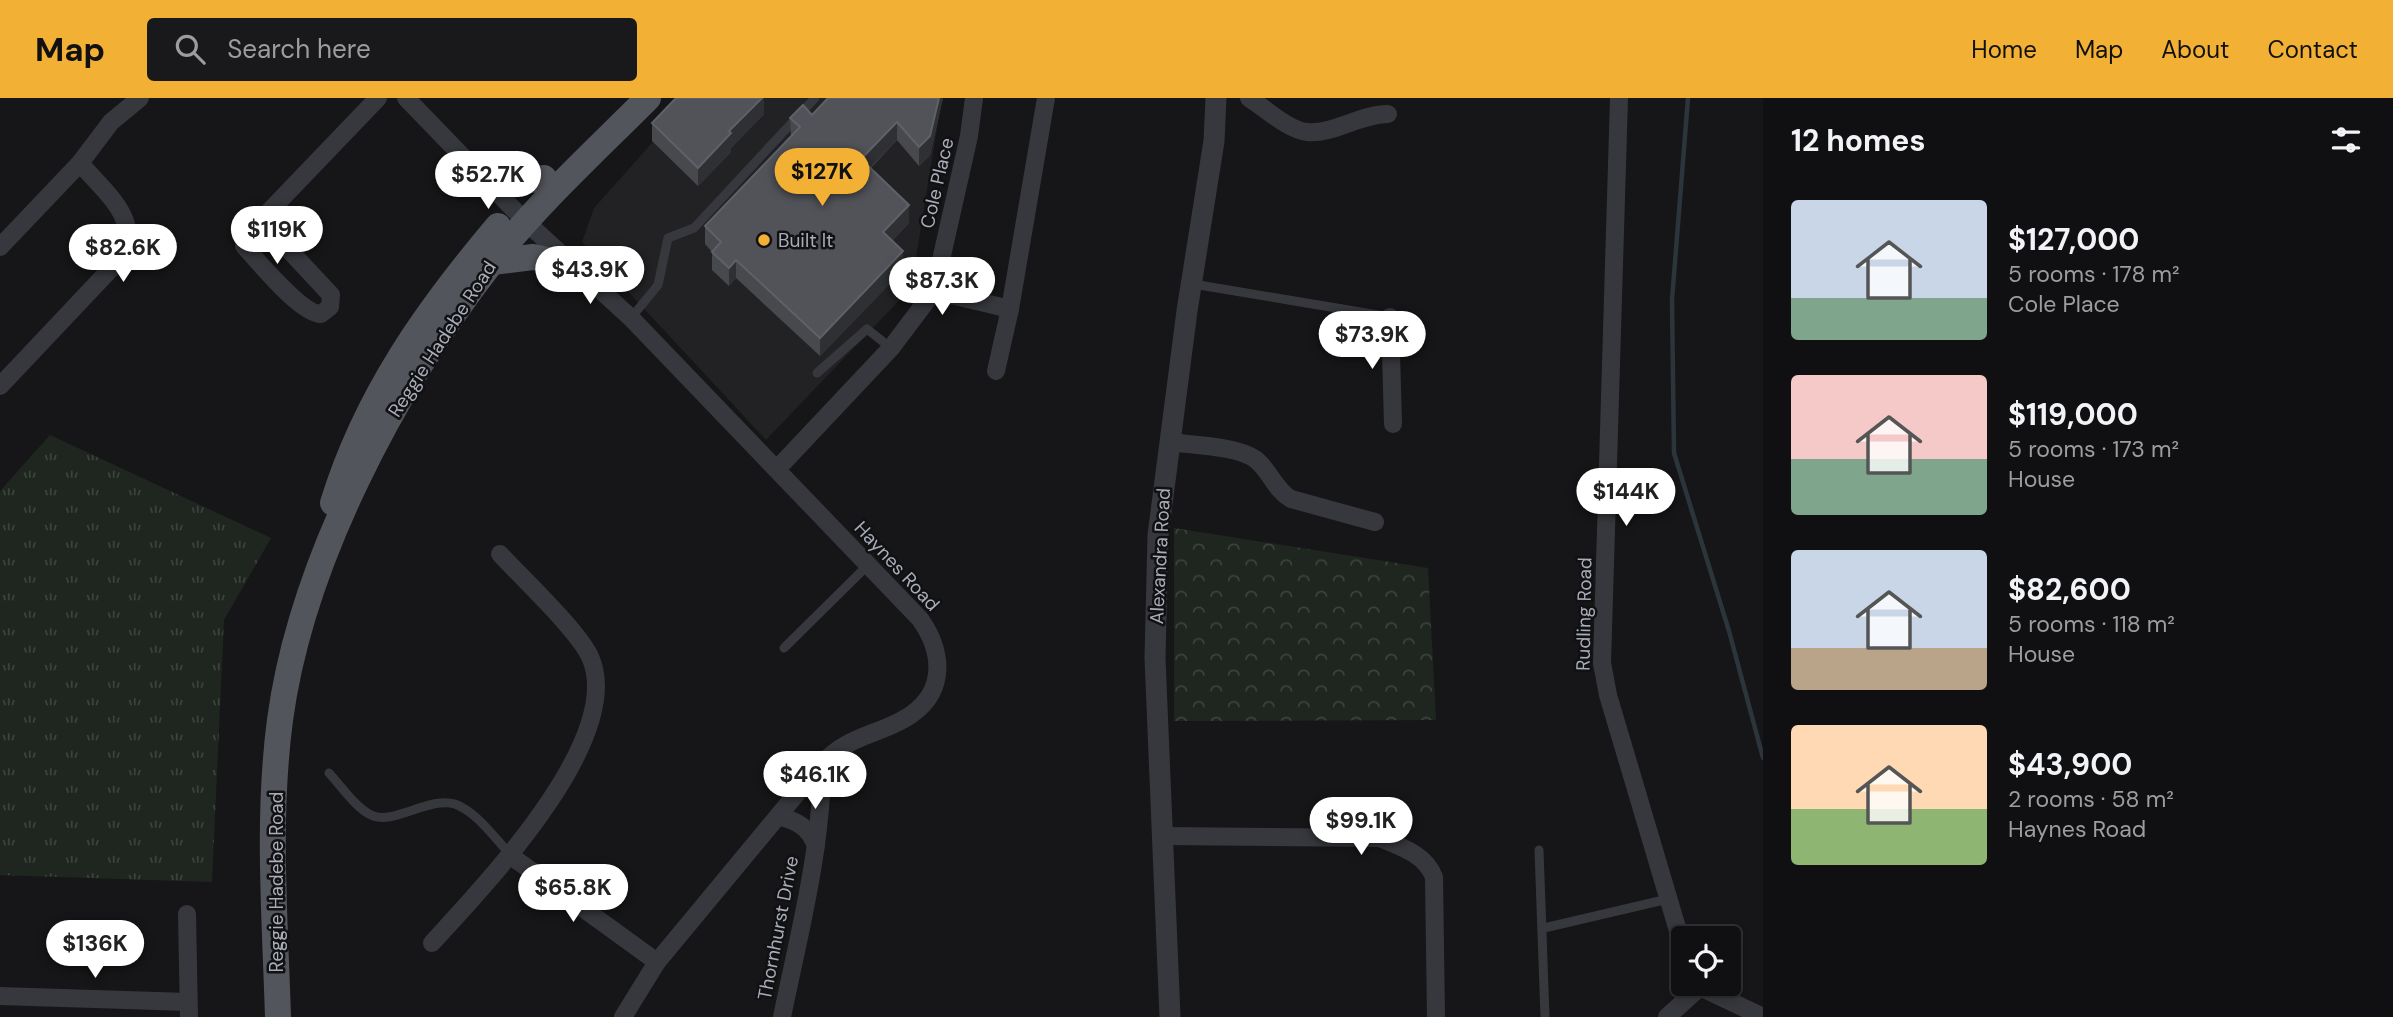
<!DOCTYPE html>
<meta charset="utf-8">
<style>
body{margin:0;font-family:"DM Sans",sans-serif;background:#19191b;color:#f1f3f6;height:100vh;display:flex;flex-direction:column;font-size:26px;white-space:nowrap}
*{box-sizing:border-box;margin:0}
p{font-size:23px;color:#9c9d9f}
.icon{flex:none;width:38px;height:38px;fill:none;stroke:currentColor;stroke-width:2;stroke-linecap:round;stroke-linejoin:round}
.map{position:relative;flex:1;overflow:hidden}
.details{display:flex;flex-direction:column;background:#101012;width:630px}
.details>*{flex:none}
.fabs{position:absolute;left:1671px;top:828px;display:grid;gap:14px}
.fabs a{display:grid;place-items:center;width:70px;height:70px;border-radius:7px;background:#101012;box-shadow:0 4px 10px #0003,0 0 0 2px #303032;font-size:35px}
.price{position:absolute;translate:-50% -60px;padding:0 16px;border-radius:24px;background:#fff;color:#222;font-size:23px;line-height:46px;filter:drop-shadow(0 2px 4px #0008)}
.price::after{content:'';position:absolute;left:50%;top:42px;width:21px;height:16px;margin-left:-10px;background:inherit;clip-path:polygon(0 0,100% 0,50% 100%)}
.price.selected{background:#f2b134;color:#111}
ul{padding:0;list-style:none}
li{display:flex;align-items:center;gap:21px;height:175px;padding:0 28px}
li span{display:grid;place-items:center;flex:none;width:196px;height:140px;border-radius:7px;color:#555}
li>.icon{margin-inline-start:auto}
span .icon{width:84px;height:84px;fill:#fffc;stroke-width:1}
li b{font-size:30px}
h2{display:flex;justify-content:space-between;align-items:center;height:84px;padding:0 28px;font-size:30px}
header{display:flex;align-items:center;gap:42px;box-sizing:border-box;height:98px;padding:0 35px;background:#f2b134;color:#111}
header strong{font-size:33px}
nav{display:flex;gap:38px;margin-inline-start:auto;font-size:24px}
.search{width:490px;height:63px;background:#19191b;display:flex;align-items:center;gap:18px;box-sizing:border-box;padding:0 24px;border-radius:7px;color:#9c9d9f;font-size:26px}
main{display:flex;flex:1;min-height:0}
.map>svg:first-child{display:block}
.built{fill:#222225}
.grass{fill:url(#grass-tufts)}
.park{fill:url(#park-crowns)}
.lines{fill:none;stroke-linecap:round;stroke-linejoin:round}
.stream{stroke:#2c353c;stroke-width:4.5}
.service{stroke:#37383d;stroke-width:9}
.minor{stroke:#37383d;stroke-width:18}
.tertiary{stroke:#37383d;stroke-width:21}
.primary{stroke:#53555c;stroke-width:26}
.wall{fill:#47494d}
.shaded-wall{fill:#2f3033}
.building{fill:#525359;stroke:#5f6168;stroke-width:2}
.poi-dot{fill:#f2b134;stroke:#111113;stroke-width:2.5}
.labels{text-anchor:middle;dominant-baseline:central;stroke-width:5;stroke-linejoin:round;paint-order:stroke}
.street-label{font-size:19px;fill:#a8adb8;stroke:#111113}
.poi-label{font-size:19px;fill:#a8adb8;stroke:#111113;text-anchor:start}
</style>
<header>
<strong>Map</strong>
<div class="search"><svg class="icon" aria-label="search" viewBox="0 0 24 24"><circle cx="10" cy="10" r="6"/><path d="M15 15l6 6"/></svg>Search here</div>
<nav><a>Home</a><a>Map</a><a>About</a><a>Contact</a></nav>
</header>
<main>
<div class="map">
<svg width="1763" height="919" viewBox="0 0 1763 919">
<defs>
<pattern id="grass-tufts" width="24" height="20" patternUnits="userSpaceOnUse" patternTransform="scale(1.75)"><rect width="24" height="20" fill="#1e261f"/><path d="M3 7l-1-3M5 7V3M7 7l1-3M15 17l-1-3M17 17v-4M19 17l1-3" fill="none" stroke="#3c433d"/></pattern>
<pattern id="park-crowns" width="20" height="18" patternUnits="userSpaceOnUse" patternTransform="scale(1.75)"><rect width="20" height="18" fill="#1e261f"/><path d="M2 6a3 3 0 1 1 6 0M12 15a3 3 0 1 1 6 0" fill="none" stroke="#3c433d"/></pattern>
</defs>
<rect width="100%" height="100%" fill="#161618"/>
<path class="built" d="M692 0H942L911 190 766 342 582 144 594 110Z"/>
<path class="grass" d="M50 337 271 440 224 522 212 784 0 777V393Z"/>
<path class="park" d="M1174 430 1428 470 1436 622 1174 623Z"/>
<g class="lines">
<path class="stream" d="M1688 0 1672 202 1674 355 1729 533 1763 660"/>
<g class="service">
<path d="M1193 186 1390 219"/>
<path d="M631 220 658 187 668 140 694 130 815 0"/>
<path d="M817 275 867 231 891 250"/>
<path d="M784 550 868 467"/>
<path d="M329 675C341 688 355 709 371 717 393 728 429 698 455 706 477 714 496 742 511 757"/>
<path d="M1539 752 1545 919"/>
<path d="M1544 830 1668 801"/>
</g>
<g class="minor">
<path d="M406 0 526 124 631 220 920 521C942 552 947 591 912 616 892 631 865 635 844 648 836 652 829 659 822 665L657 864 623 919"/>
<path d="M1249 0C1265 10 1288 32 1307 34 1331 37 1361 16 1388 16"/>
<path d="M1619 0 1602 565 1608 597 1684 853"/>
<path d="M261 122 331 197 330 209 321 216C301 216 259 164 244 148V142L261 122 378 0"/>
<path d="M0 149 80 65 111 24 140 0"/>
<path d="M934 193 1010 211"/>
<path d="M1390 219 1393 326"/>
<path d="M996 273 1010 211 1046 0"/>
<path d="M0 288 120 161C144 122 104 94 80 65"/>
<path d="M1170 344C1191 347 1238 348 1255 361 1270 372 1274 391 1291 401L1375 424"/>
<path d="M777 371 891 250 934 193 969 38 974 0"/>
<path d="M778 718C797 723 809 729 816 748"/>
<path d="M1163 738 1380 740C1401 749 1425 756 1434 779L1436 919"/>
<path d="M511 758 657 864"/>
<path d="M187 816 189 919"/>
<path d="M432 845C483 789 624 643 591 561 581 535 522 480 500 456"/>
<path d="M1698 886 1700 889 1763 919"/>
<path d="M0 898 188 904"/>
<path d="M782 919C799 836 822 750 822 665"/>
<path d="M1667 919 1700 889"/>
</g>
<path class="tertiary" d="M1170 919 1155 560 1158 437 1187 213 1214 43 1216 0"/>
<g class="primary">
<path d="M477 75 520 84 544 80"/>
<path d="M492 164 533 159 576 168"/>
<path d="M333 405C366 298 426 213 498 128"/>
<path d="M278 919C275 821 267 720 280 622 301 465 394 290 491 165 537 106 595 53 648 0"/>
</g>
</g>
<g class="wall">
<path d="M764 0V16L731 50V54L698 88 652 43V25Z"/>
<path d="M943 0 930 57 919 68 897 42 871 70 909 125 892 143 903 172 820 258 736 180 729 188 712 172V154L705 146V128L791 39 790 20Z"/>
</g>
<g class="shaded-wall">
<path d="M762 0H764V16L731 50V54L698 88V70L729 33Z"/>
<path d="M939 0H943L930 57 919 68V49Z"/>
<path d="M897 24V42L861 79V61Z"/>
<path d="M909 107V125L883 152V134Z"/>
<path d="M903 153V172L820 258V240Z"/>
<path d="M736 162V180L729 188V170Z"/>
</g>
<g class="building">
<path d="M676 0H762L729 33 731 35 698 70 652 25Z"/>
<path d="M828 0H939L930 38 919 49 897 24 861 61 909 107 883 134 903 153 820 240 736 162 729 170 712 154 721 144 705 128 800 29 790 20 803 7 812 17Z"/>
</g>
<circle class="poi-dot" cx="764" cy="142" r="7"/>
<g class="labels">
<g class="street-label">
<text transform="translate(937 85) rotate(-77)">Cole Place</text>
<text transform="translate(442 241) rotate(-57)">Reggie Hadebe Road</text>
<text transform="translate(1160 458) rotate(-87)">Alexandra Road</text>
<text transform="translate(897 468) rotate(47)">Haynes Road</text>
<text transform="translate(1584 516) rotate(-89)">Rudling Road</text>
<text transform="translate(276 784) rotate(-90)">Reggie Hadebe Road</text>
<text transform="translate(778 830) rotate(-79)">Thornhurst Drive</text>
</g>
<g class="poi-label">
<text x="778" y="142">Built It</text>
</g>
</g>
</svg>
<div class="fabs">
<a><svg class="icon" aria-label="locate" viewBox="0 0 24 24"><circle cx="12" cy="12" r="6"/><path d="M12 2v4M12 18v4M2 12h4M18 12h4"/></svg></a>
</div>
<b class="price selected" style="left:822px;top:110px">$127K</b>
<b class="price" style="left:488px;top:113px">$52.7K</b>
<b class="price" style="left:277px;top:168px">$119K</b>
<b class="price" style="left:123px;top:186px">$82.6K</b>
<b class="price" style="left:590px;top:208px">$43.9K</b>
<b class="price" style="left:942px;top:219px">$87.3K</b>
<b class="price" style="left:1372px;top:273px">$73.9K</b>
<b class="price" style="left:1626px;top:430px">$144K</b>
<b class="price" style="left:815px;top:713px">$46.1K</b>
<b class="price" style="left:1361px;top:759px">$99.1K</b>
<b class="price" style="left:573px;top:826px">$65.8K</b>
<b class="price" style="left:95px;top:882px">$136K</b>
</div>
<section class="details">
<h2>12 homes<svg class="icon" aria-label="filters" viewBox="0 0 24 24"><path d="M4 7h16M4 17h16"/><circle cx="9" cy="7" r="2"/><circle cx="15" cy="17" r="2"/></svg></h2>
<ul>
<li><span style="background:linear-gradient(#c9d6e8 70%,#7fa58c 0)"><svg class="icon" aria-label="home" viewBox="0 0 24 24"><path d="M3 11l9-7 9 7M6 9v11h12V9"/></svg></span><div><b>$127,000</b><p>5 rooms · 178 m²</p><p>Cole Place</p></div></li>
<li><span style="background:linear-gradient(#f6c9c9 60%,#7fa58c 0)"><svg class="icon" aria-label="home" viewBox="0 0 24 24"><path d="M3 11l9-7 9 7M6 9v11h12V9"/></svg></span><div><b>$119,000</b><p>5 rooms · 173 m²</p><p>House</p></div></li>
<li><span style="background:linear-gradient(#c9d6e8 70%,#b9a48a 0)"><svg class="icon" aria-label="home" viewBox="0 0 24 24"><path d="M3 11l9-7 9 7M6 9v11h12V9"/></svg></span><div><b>$82,600</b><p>5 rooms · 118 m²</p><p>House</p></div></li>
<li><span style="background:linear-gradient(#ffd9b3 60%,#8fb573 0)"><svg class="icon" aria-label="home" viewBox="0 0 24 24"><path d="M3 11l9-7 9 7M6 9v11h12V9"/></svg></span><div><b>$43,900</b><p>2 rooms · 58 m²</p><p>Haynes Road</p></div></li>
</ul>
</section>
</main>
